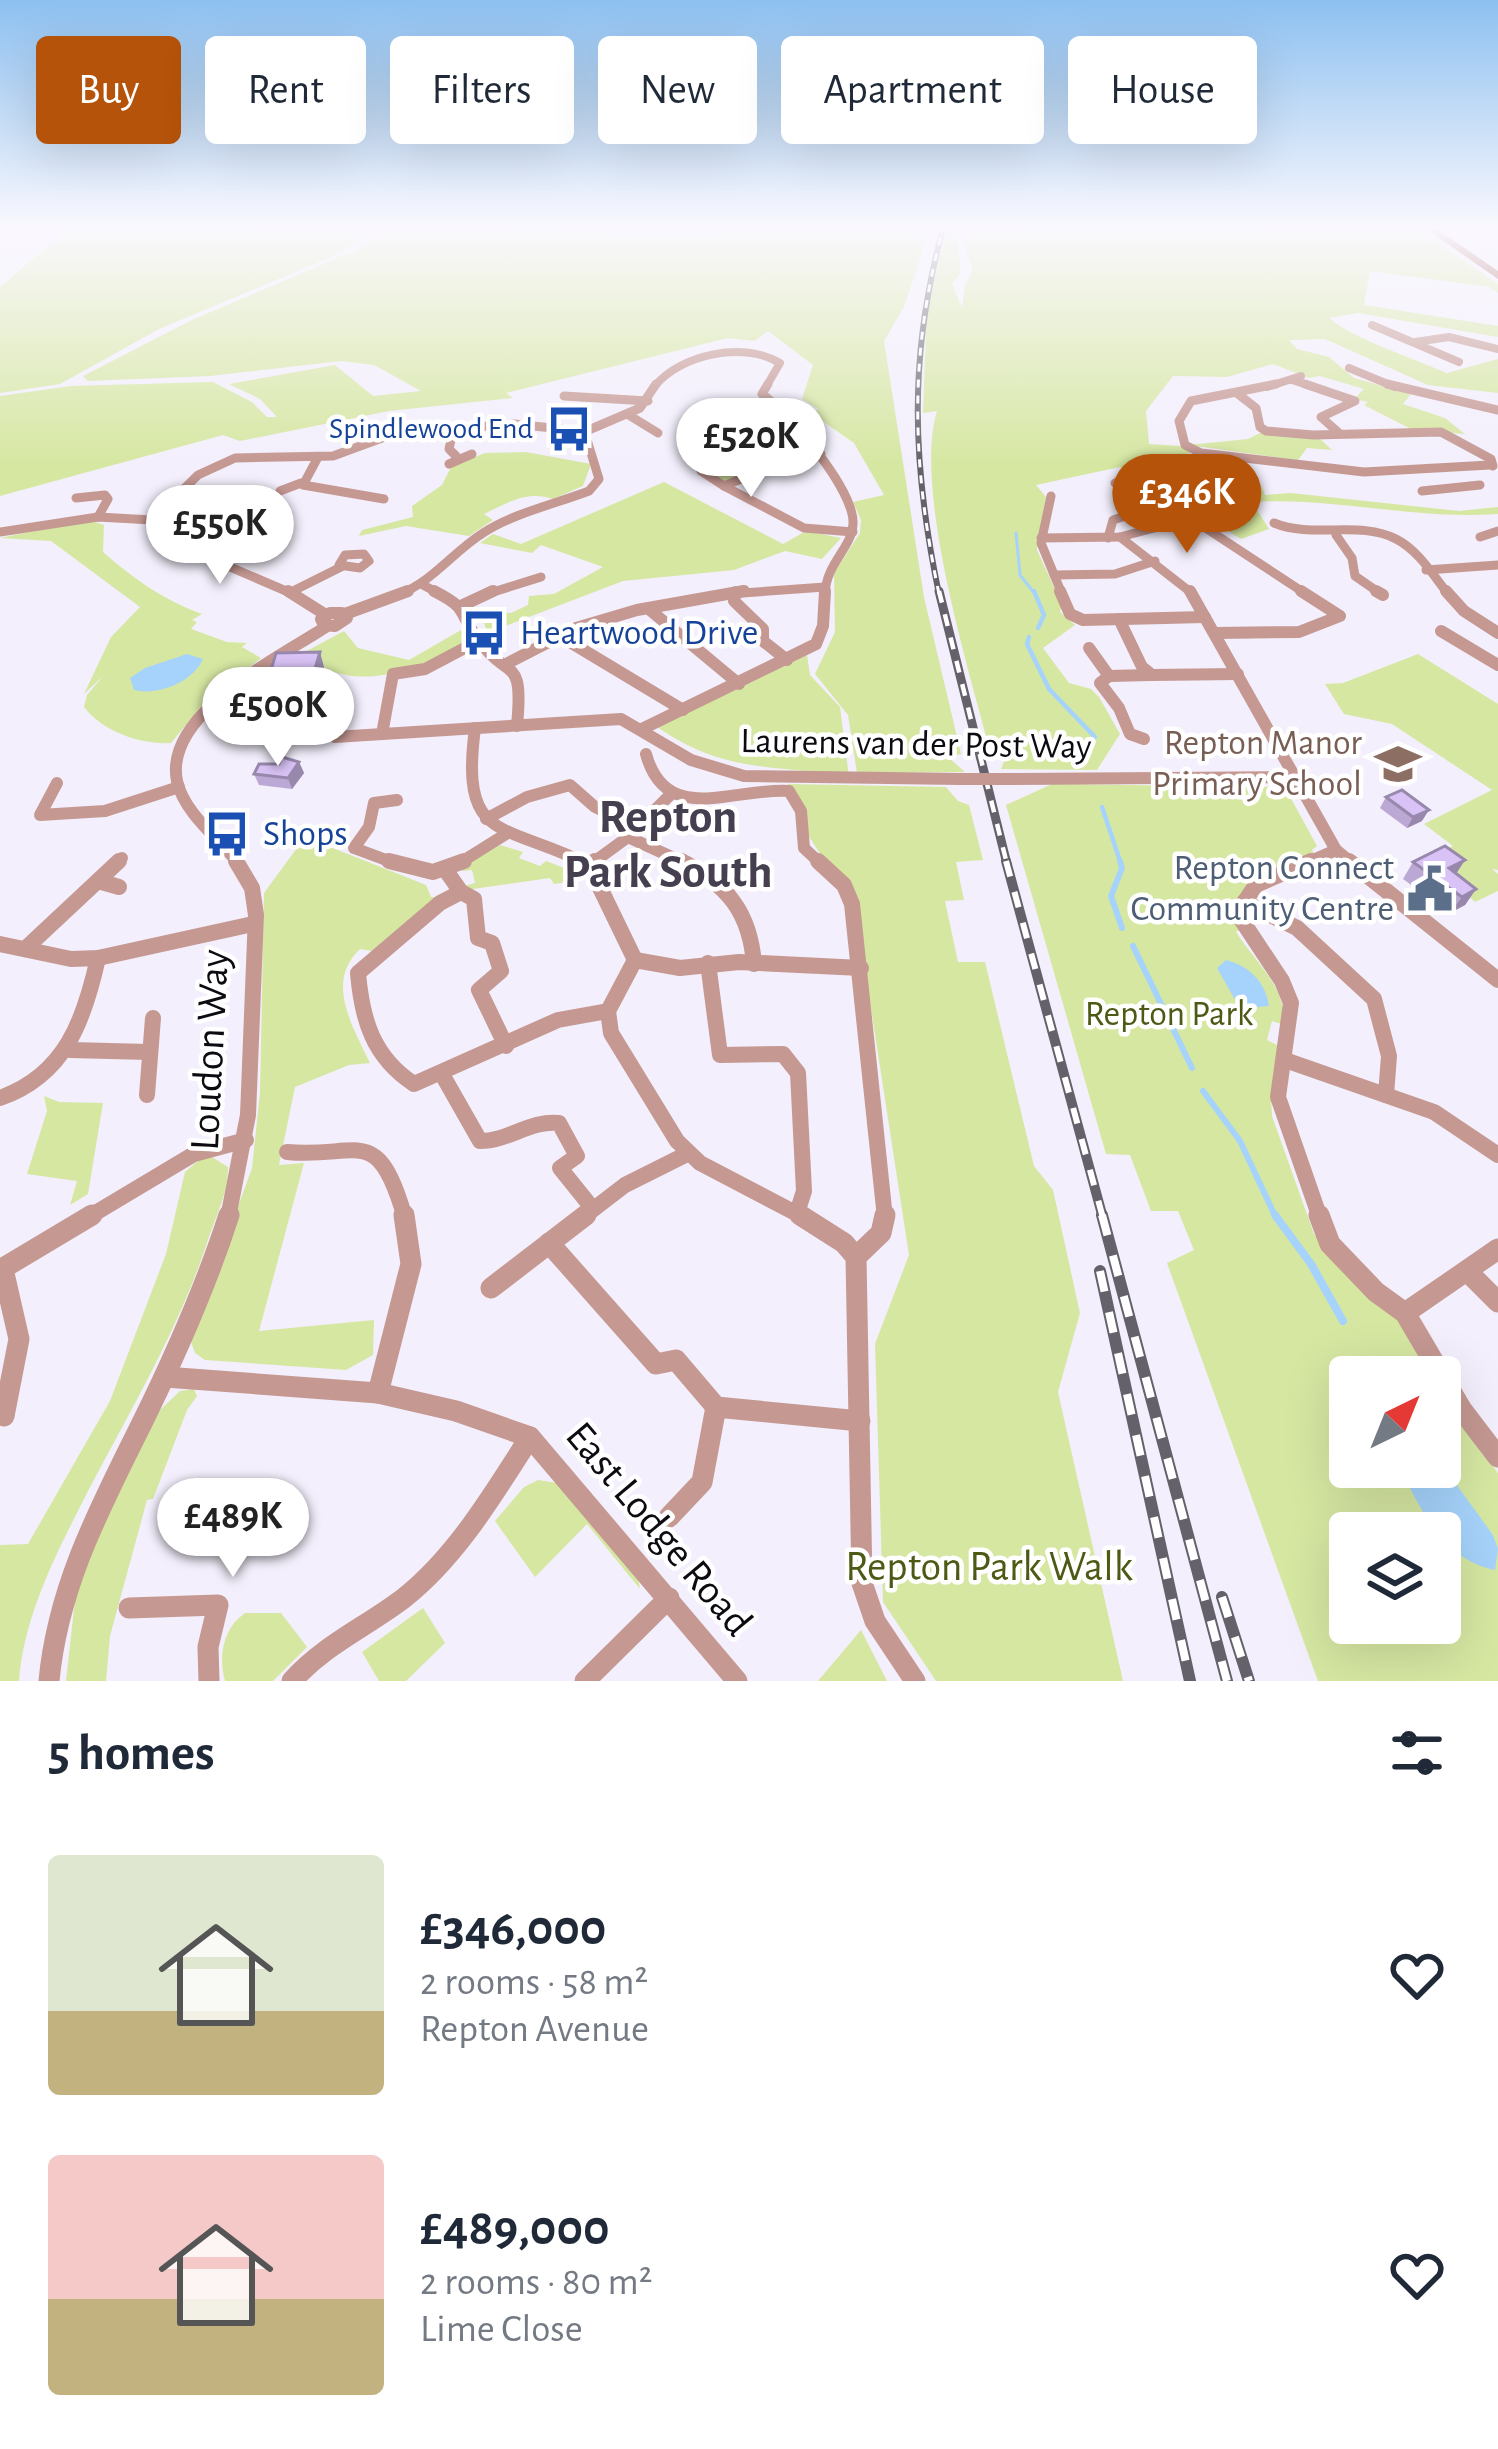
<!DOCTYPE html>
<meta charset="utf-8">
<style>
body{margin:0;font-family:"Alegreya Sans",sans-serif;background:#f2f2f3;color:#1f2937;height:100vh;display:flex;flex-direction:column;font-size:45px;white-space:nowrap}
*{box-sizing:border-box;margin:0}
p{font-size:39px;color:#747a83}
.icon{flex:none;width:66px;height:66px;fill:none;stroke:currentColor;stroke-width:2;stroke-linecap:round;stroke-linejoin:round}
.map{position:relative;height:1681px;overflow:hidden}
.sheet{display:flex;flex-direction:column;background:#fff;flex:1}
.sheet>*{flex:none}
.guide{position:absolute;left:36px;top:36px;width:1428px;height:108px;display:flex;gap:24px}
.needle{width:78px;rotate:43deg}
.buttons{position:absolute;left:1329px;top:1356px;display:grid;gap:24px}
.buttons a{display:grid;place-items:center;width:132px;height:132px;border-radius:12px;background:#fff;box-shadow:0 12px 48px #0002;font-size:60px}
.price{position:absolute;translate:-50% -102px;padding:0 27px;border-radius:42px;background:#fff;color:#222;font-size:39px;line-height:78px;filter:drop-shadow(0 3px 6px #0008)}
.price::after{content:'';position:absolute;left:50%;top:72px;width:36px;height:27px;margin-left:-18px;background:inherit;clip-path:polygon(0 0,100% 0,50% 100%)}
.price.current{background:#b45309;color:#fff}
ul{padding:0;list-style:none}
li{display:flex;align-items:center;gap:36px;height:300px;padding:0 48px}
li span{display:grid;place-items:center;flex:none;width:336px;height:240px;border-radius:12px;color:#555}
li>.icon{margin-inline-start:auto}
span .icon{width:144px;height:144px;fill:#fffc;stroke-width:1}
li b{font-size:51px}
h2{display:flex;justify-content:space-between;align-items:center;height:144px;padding:0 48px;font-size:51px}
.chip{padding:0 42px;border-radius:12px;background:#fff;box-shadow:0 12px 48px #0002;font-size:42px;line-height:108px}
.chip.current{background:#b45309;color:#fff}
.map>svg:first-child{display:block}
.green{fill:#d6e7a2;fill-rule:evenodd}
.water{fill:#a6d3fb}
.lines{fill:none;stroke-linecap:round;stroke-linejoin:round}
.stream-far3{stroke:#a6d3fb;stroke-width:3}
.stream-far2{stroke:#a6d3fb;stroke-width:4.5}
.stream-far1{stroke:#a6d3fb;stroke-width:6}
.stream{stroke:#a6d3fb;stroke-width:8}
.minor-far4{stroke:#c59892;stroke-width:8}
.minor-far3{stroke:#c59892;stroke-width:9}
.minor-far2{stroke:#c59892;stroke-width:12}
.minor-far1{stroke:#c59892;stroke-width:16}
.minor{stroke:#c59892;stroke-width:21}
.primary{fill:#974b43;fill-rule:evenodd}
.rail-far3-casing{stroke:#64616a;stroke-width:6}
.rail-far2-casing{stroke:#64616a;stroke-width:9}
.rail-far1-casing{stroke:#64616a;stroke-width:10}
.rail-casing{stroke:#64616a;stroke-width:12}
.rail-far3{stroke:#fff;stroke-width:3;stroke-dasharray:8;stroke-linecap:butt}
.rail-far2{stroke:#fff;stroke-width:4.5;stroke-dasharray:12;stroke-linecap:butt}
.rail-far1{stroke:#fff;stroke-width:6;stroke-dasharray:16;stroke-linecap:butt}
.rail{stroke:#fff;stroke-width:8;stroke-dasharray:21;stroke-linecap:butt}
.minor-bridge{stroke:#c59892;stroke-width:12}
.wall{fill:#bba8d4}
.shaded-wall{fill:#9888ac}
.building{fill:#d9c3f6;stroke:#9888ac;stroke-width:3}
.labels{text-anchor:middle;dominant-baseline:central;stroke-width:9;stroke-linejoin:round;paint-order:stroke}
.far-transit-label{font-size:30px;fill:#164399;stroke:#fff;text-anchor:end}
.transit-label{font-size:36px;fill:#164399;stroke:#fff;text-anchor:start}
.education-label{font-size:36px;fill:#785e54;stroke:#fff;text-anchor:end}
.street-label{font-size:36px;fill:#0d0b11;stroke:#fff}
.service-label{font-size:36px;fill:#4e5e75;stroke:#fff;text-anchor:end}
.park-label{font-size:36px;fill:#4d5a16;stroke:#fff}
.near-street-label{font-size:42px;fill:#0d0b11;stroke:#fff}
.near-park-label{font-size:42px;fill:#4d5a16;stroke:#fff}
.district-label{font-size:48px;font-weight:bold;fill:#453f50;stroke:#fff}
</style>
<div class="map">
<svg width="1498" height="1681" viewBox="0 0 1498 1681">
<rect width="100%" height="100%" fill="#f3effc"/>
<g class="green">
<path d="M68 229H383L324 260 159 329 60 384 0 393V287Z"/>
<path d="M391 229H562L638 234 930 229 904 307 884 341 924 597 961 754 948 757 965 772 857 773 848 715 815 674 835 632 834 573 860 533 861 520 853 502 884 495 854 443 812 414 818 409 802 399 813 365 768 331 755 341 728 338 506 393 513 398 389 411 240 441 223 435 0 496V396L70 386 213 382 252 402 267 417H277L260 399 229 384 335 365 373 396 421 391 374 365 341 361 210 376 88 381 83 376 192 320 354 251Z"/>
<path d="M947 229H956L961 273 952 284 962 308 965 285 973 269 964 245 972 229H1417L1498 284V293L1489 287 1370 271 1364 305 1498 326V337L1358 313 1330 318C1342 334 1422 362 1447 373L1498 359V393L1428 385 1325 339 1289 340 1297 349 1329 357 1354 378 1411 394 1403 404 1445 418 1465 434 1413 430 1364 405 1368 402 1354 399 1364 389 1320 376 1309 378 1273 364 1227 377 1173 376 1146 411 1149 444 1181 446 1190 453 1173 463 1154 466 1179 488 1218 476 1262 487 1265 495 1291 493 1459 511 1498 507V514C1415 520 1334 497 1252 502L1269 529 1241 539 1198 513 1162 516 1120 467 1036 485 1046 497 1037 550 1062 605 1060 612 1075 625 1043 648 1069 683 1091 689 1099 697 1120 734 1097 770 1001 769 1006 756 991 754C969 671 913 489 937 411L923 413 927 307Z"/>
<path d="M1262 432 1318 437 1332 450 1307 448 1298 460 1188 445 1248 439Z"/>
<path d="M795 436 816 449 724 483 706 469 717 458Z"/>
<path d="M526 452 591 464 583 486 553 499C527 490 507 503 484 514L493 520 469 536 406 526 359 536 362 530 413 517 412 506 442 485 451 467 485 453Z"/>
<path d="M664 482 783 544 806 531 841 538 822 559 785 551 734 570 623 581 487 633 484 622 495 612 511 613 528 605 529 596 554 594 603 567 541 545 532 553 480 543 493 534 521 544Z"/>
<path d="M88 520 104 525 103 552C132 578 165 601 202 614L192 620 197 622 191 629 227 642 247 643 242 647 261 658 203 704 171 743C142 745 103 732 84 707L87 695 103 676 84 694 111 637 140 607 51 541 0 538Z"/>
<path d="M461 630 468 643C429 661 384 686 337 673 326 670 313 659 303 653L344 631 358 648 409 660Z"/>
<path d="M1418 654 1498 704V870L1492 869 1498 874V891L1475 902 1428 859 1453 846 1424 824 1492 790 1392 724 1344 714 1325 684 1343 683Z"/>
<path d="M807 655 810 675 840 707 849 777C771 763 728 775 657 727Z"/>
<path d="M788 784 946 787 958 801 969 805 983 860 956 862 964 900 945 901 958 962H985L1034 1166 1053 1190 1080 1313 1058 1392 1123 1681H936L883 1602 875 1344 909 1255 856 911 805 830 808 826 805 810Z"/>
<path d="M1052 784 1273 787 1288 793 1317 846 1312 850 1315 855 1227 910 1239 930 1236 932C1257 965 1286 986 1284 1025L1272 1021 1267 1040 1281 1047 1271 1098 1272 1116 1314 1234 1394 1312 1430 1377H1350V1467H1440V1394L1498 1473V1681H1318L1167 1263 1194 1250 1178 1211H1151L1130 1155 1106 1154 1006 805ZM1350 1533H1440V1623H1350Z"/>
<path d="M305 837 426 885 431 897H439L372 951 360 949C325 982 352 1025 370 1063L349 1065 295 1087 279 1165 304 1163 259 1331 374 1320 373 1355 346 1370 205 1360 195 1353 190 1339 252 1168 260 1093 264 893Z"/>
<path d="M500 845 523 852 519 858 540 866 546 861 567 869 573 881 554 884 550 878 466 890 464 886 475 883 472 870 462 871 461 867Z"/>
<path d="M44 1096 59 1102 103 1103 88 1194 70 1205 77 1181 27 1174 47 1111Z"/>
<path d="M212 1157 228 1167C228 1195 214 1220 206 1246 177 1332 129 1413 87 1493 57 1552 24 1615 19 1681H0V1545L28 1544 110 1401 166 1254 185 1172 200 1159Z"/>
<path d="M194 1389 197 1396 187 1410 153 1499 147 1500 110 1636 106 1681H66L78 1573 158 1412 180 1391Z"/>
<path d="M538 1480 557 1483 638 1577 640 1589 587 1524 535 1577 495 1521 524 1487Z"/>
<path d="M423 1608 445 1643 406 1681H379L362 1652Z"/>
<path d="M245 1613H281L307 1647 273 1681H225C218 1656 223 1628 245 1613Z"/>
<path d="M861 1630 887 1681H818Z"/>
</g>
<g class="water">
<path d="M187 654 203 659C193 682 158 696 134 690L130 678 145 668Z"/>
<path d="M1226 960C1249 966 1265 981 1269 1006L1246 1008 1234 998 1217 968Z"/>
<path d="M1440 1462 1493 1535 1498 1549 1495 1570C1443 1560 1421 1509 1399 1467H1440Z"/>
</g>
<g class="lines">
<path class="stream-far3" d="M1016 533 1020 575 1035 594"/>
<g class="stream-far2">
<path d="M1034 591 1044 615 1038 628"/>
<path d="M1029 637 1027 644 1049 689 1095 737"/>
<path d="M1102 807 1121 864"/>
</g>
<g class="stream-far1">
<path d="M1120 861 1122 868 1111 896 1122 928"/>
<path d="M1133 946 1192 1068"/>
<path d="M1203 1091 1240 1141 1276 1218"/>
</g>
<path class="stream" d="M1275 1215 1311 1264 1343 1321"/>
<g class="minor-far4">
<path d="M1372 325 1459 362"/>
<path d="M1415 342 1449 337 1498 349"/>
<path d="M1349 368 1395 387"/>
<path d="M1292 380 1314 387"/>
<path d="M654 387C680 354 744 341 780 363L766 387"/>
<path d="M1267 387 1301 376"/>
</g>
<g class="minor-far3">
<path d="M768 384 762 394C788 412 855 490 853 524 852 548 826 563 825 594"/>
<path d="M1276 384 1191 401 1179 421 1185 445 1201 453 1364 472 1490 465"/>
<path d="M1305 384 1355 401 1321 417 1339 433"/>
<path d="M1387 384 1498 410"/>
<path d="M1238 394 1256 408 1260 427 1266 431 1313 435 1441 432 1491 459 1493 466"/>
<path d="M564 396 648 401"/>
<path d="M627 414 658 433"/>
<path d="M453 431 449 449 458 458"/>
<path d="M797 432 713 456 701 471 724 486 790 459 821 454"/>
<path d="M577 435 640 408 656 384"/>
<path d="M318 457 303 485 384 499"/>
<path d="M449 464 472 454"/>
<path d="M1115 483 1161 525"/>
<path d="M724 486 804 528 853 532"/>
<path d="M280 491 301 483"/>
<path d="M1422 491 1480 485"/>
<path d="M1051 496 1041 543 1062 594"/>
<path d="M76 498 105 495 108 499 98 517"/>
<path d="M152 520 198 475 235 458 333 456 393 434 514 424 562 429 588 443 599 479 589 491C555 504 514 513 483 533 453 552 433 581 400 594"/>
<path d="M152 520 172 542 293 594"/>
<path d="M1274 523C1313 539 1360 520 1396 539 1418 550 1433 575 1448 594"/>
<path d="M0 532 98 517 152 520"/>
<path d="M1336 535 1352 558 1355 576 1381 594"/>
<path d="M1120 537 1193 594"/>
<path d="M1480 537 1498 531"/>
<path d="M1041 538 1120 537 1173 523 1201 525 1306 594"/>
<path d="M1108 538 1113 520 1140 511"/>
<path d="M172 542 225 520 249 523"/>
<path d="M364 554 369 561 360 568 339 565 345 555Z"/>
<path d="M1426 570 1498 565"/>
<path d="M1054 575 1115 574 1155 561"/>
<path d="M423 585 440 594"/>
<path d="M291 592 341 567"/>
<path d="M487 594 541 577"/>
<path d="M728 594 825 587"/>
</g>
<g class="minor-far2">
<path d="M288 591 326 615"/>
<path d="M434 591C469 609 457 610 477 638 508 683 524 652 517 726"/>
<path d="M1060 591 1070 614 1083 620 1205 617"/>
<path d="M1190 591 1336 850 1353 864"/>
<path d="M1376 591 1383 595"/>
<path d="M1446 591 1464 611 1498 633"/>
<path d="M736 592 734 601 763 629V641L787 660"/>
<path d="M461 606 493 591"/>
<path d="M650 610 739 684"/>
<path d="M330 613H342L347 618 335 626 324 625 321 619Z"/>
<path d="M345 614 408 591"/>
<path d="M1119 619 1142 667 1152 675 1238 674"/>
<path d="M1441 631 1498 665"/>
<path d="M1215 633 1299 632 1340 616 1301 591"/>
<path d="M560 636 683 710"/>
<path d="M1089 648 1109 676"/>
<path d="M508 663 576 628 637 610 744 591"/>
<path d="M475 728C460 843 502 822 587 864"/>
<path d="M642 729 816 644 823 626 825 591"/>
<path d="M382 734 393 674 425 669 478 641"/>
<path d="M335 737 621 719 691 760 744 776 960 779"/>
<path d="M1144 739 1130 734 1119 708 1100 683 1109 676 1152 675"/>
<path d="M646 754C666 827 734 787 789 791L801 811 804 848 821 864"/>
<path d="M1001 779 1295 777"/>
<path d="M57 783 40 815 105 811 179 787"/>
<path d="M397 800 374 803 369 827 354 848 397 864"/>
<path d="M486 819 527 797 570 785 595 807 637 828"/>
<path d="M628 837 687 864"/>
<path d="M116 864 122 858"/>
<path d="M239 864C219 839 184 813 177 781 163 713 281 657 327 626"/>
<path d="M458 864 506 834"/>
<path d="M591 864 628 837 672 793"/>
<path d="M1304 864 1336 850"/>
</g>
<g class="minor-far1">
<path d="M389 861 433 872 464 861"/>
<path d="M581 861 589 865 635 960 608 1011 611 1033 677 1141 700 1163 805 1218"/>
<path d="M681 861C727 884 750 912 754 964"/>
<path d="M818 861 844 885 852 904 885 1218"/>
<path d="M1311 861 1256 885 1237 913 1282 981 1291 1003 1278 1097 1320 1218"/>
<path d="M1349 861 1498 980"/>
<path d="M589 865 595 861"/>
<path d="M447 872 461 892 474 899 478 938 492 943 501 971 479 990 506 1046"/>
<path d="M98 881 119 887"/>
<path d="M461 892 440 903 358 973C362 1020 373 1057 414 1084L558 1020 608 1011"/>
<path d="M1244 902 1297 928 1374 999 1389 1056 1386 1095"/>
<path d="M0 944 71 959 98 958 253 924"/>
<path d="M26 948 119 861"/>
<path d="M635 960 680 968 739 962 861 968"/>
<path d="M708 963 720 1055 783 1054 798 1073 804 1191 797 1213"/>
<path d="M70 1050 149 1052"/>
<path d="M1285 1060 1434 1112 1498 1155"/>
<path d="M443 1076 480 1141C509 1141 530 1120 559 1123L577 1156 560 1168 593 1209"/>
<path d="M147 1095 153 1018"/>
<path d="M0 1098C65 1075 84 1021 98 958"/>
<path d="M287 1152C359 1159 377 1121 405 1218"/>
<path d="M87 1218 194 1154 246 1140"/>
<path d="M228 1218 248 1115 256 915 252 888 236 861"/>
<path d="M582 1218 625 1185 687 1154"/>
</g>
<g class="minor">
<path d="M800 1215 844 1243 856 1257 862 1583 875 1621 915 1681"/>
<path d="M1319 1215 1330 1244 1376 1292 1405 1313 1462 1410 1498 1457"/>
<path d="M549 1243 656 1364 676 1360 716 1407 860 1421"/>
<path d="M856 1257 881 1233 885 1215"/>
<path d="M3 1269 19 1339 4 1416"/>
<path d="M0 1270 92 1215"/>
<path d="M1467 1271 1498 1302"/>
<path d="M491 1288 586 1215"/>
<path d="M1405 1313 1498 1249"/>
<path d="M165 1377 378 1393 456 1411 530 1437 737 1681"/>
<path d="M378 1393 411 1264 404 1215"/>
<path d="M669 1517 702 1482 716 1407"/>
<path d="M129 1608 218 1605 208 1647 209 1681"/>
<path d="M49 1681C58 1585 101 1506 143 1421 176 1354 206 1286 229 1215"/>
<path d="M292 1681C324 1645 366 1627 404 1598 457 1556 494 1493 530 1437"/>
<path d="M585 1681 669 1598"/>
</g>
<path class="primary" d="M1426 229H1437L1498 271V279Z"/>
<g class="rail-far3-casing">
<path id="rail-far3" d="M939 594C912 465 908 356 943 229"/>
</g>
<g class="rail-far2-casing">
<path id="rail-far2" d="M939 591 1007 864"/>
</g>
<g class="rail-far1-casing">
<path id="rail-far1" d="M1006 861 1103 1218"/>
</g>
<g class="rail-casing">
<g id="rail">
<path d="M1102 1215 1227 1681"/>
<path d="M1100 1271 1190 1681"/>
<path d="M1222 1597 1249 1681"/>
</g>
</g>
<use href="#rail-far3" class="rail-far3"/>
<use href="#rail-far2" class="rail-far2"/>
<use href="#rail-far1" class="rail-far1"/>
<use href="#rail" class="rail"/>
<path class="minor-bridge" d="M960 779H1001"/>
</g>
<g class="wall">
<path d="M324 667 318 690 308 695 291 725H255L249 710 264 694Z"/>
<path d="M299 762 304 773 292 789 259 785 254 774Z"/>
<path d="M1386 797 1422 821 1407 828 1380 808Z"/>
<path d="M1465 860 1456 873 1476 889 1465 905 1450 913 1403 879 1413 862Z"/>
</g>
<g class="shaded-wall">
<path d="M320 652 324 667 318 690 308 695 291 725 286 710Z"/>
<path d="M299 762 304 773 292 789 288 778Z"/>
<path d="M1429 810 1422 821 1407 828 1413 817Z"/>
<path d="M1465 860 1454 877 1449 868Z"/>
<path d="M1476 889 1465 905 1450 913 1462 897Z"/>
</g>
<g class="building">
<path d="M320 652 313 675 303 680 286 710H249L258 694H264L276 653Z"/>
<path d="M282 757 299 762 288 778 254 774 259 764H279Z"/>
<path d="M1402 790 1429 810 1413 817 1386 797Z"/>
<path d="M1445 846 1465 860 1449 868 1476 889 1462 897 1413 862Z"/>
</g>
<linearGradient id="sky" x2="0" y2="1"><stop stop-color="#8dc0f0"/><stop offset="0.49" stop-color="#faf8fe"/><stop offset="1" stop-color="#faf8fe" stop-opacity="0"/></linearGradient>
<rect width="1498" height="464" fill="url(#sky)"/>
<defs>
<g id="bus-bare" transform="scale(3.6)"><path d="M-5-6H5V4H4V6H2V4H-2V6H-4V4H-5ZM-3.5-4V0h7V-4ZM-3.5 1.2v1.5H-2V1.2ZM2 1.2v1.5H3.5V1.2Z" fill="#1a4fb4" stroke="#fff" stroke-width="2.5" paint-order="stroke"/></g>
<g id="school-bare" transform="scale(3.6)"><path d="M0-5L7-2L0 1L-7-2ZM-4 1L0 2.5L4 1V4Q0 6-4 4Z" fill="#8d6e63" stroke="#fff" stroke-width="2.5" paint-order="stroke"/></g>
<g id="civic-bare" transform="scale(3.6)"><path d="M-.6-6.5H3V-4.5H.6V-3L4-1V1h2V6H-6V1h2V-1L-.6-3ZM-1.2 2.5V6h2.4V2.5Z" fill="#5c6f8a" stroke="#fff" stroke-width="2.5" paint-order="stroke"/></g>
</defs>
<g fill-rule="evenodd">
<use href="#bus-bare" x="569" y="429"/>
<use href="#bus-bare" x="484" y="633"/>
<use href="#school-bare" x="1398" y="764"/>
<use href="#bus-bare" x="227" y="834"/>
<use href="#civic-bare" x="1430" y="889"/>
</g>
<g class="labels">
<g class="far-transit-label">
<text x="533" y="429">Spindlewood End</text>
</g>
<g class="transit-label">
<text x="520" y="633">Heartwood Drive</text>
<text x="263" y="834">Shops</text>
</g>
<g class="education-label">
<text x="1362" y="743">Repton Manor<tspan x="1362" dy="41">Primary School</tspan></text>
</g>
<g class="street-label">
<text transform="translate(916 744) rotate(1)">Laurens van der Post Way</text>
</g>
<g class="service-label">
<text x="1394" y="868">Repton Connect<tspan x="1394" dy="41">Community Centre</tspan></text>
</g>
<g class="park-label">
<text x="1169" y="1014">Repton Park</text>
</g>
<g class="near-street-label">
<text transform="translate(210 1050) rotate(-87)">Loudon Way</text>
<text transform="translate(659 1529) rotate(50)">East Lodge Road</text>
</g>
<g class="near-park-label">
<text x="989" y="1567">Repton Park Walk</text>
</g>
<g class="district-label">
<text x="668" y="818">Repton<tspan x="668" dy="55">Park South</tspan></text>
</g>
</g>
</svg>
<div class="buttons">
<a><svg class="needle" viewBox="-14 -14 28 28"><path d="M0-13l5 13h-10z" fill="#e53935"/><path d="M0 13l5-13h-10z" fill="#747a83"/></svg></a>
<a><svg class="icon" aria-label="layers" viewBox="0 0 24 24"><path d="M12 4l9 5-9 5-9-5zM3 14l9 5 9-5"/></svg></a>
</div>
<b class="price" style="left:751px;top:500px">£520K</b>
<b class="price current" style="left:1187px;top:556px">£346K</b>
<b class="price" style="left:220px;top:587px">£550K</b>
<b class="price" style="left:278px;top:769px">£500K</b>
<b class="price" style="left:233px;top:1580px">£489K</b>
<div class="guide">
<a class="chip current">Buy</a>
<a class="chip">Rent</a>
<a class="chip">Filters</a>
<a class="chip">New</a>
<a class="chip">Apartment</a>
<a class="chip">House</a>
</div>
</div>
<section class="sheet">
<h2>5 homes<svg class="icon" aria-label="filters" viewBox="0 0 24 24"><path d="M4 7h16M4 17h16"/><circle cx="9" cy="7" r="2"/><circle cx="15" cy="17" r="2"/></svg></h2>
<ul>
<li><span style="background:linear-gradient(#dfe7d0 65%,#c2b280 0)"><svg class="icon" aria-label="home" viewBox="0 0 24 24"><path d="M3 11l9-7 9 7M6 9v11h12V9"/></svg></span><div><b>£346,000</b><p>2 rooms · 58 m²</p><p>Repton Avenue</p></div><svg class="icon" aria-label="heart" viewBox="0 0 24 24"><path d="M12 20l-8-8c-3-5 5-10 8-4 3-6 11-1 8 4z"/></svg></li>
<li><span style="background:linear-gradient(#f6c9c9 60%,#c2b280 0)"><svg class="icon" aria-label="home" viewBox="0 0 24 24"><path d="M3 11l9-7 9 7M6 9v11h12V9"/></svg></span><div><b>£489,000</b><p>2 rooms · 80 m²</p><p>Lime Close</p></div><svg class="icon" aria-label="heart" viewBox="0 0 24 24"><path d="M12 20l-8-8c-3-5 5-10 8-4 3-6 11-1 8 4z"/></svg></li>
</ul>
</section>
